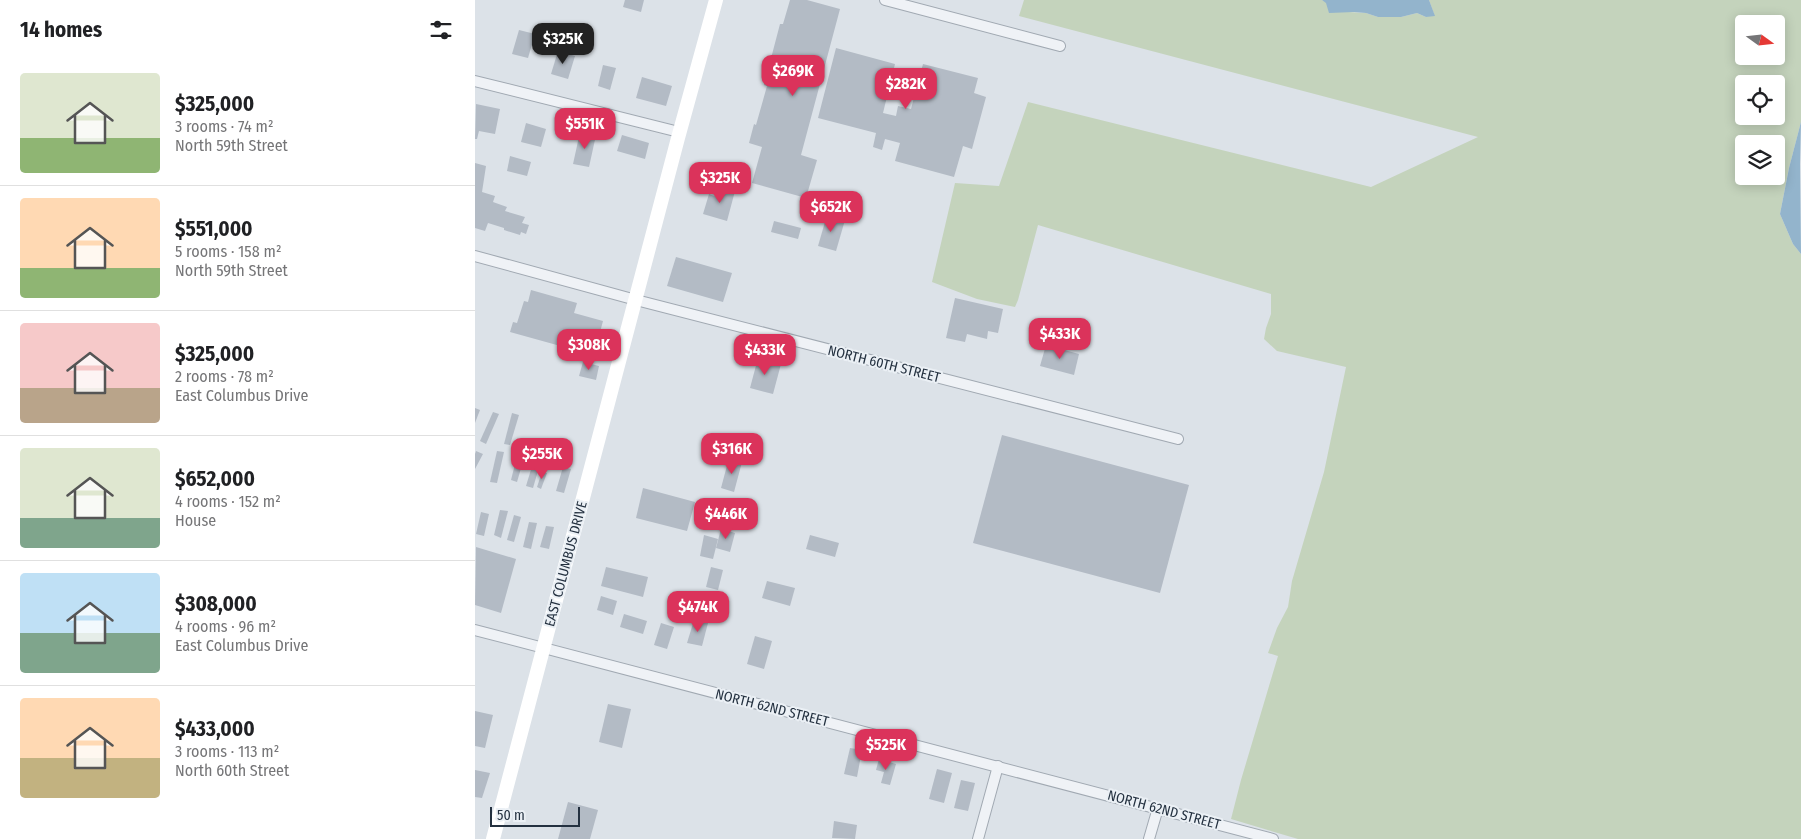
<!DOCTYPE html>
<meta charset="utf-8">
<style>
body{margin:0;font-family:"Fira Sans Condensed",sans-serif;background:#f6f6f6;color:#202124;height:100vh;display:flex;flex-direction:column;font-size:19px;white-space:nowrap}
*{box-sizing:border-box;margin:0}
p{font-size:16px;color:#757577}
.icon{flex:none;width:28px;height:28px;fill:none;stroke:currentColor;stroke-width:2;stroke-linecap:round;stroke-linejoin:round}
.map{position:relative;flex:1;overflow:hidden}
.panel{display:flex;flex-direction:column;background:#fff;width:475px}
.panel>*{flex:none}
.needle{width:32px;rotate:105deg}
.controls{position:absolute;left:1260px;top:15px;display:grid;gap:10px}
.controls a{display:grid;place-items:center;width:50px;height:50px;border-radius:5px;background:#fff;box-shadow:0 2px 12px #0003;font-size:25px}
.scale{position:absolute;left:15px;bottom:12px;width:90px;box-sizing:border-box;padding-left:5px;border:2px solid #243140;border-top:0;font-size:14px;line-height:18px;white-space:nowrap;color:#243140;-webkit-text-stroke:4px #ebf0f5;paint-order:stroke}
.price{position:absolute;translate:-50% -42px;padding:0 11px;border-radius:10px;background:#db335b;color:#fff;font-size:16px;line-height:32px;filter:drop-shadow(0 1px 2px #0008)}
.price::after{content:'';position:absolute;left:50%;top:30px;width:15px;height:11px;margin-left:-8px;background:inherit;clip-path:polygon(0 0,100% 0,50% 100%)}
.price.current{background:#222;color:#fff}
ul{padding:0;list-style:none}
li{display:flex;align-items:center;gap:15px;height:125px;padding:0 20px}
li+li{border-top:1px solid #e0e0e0}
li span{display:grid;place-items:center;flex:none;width:140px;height:100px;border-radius:5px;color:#555}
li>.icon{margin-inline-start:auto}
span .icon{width:60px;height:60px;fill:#fffc;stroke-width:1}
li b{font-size:21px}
h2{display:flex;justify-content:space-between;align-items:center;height:60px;padding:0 20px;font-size:21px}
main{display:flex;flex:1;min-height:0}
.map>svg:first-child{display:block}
.green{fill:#c4d3bc;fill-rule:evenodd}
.water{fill:#93b4cc}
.building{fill:#b3bbc5}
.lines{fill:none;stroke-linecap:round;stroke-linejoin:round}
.street-casing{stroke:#a1a9b2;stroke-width:12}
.street{stroke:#eff2f6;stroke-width:10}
.secondary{stroke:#fff;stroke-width:14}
.labels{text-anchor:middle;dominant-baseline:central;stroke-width:4;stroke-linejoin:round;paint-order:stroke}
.street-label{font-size:14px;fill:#243140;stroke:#ebf0f5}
</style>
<main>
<section class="panel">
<h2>14 homes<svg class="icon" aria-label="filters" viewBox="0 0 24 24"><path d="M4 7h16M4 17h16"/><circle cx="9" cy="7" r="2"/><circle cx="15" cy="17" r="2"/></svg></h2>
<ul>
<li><span style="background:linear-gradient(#dfe7d0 65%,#8fb573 0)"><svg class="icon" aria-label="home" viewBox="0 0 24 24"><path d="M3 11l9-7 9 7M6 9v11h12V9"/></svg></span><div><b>$325,000</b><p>3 rooms · 74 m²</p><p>North 59th Street</p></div></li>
<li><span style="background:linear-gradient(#ffd9b3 70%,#8fb573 0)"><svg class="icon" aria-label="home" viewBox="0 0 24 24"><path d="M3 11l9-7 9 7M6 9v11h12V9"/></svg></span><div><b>$551,000</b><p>5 rooms · 158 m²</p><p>North 59th Street</p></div></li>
<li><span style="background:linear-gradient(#f6c9c9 65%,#b9a48a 0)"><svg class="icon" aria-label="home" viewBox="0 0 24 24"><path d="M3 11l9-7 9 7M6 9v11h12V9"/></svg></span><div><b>$325,000</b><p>2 rooms · 78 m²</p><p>East Columbus Drive</p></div></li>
<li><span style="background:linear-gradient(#dfe7d0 70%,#7fa58c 0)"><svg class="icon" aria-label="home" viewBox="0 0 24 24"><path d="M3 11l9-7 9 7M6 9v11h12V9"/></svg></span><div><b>$652,000</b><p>4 rooms · 152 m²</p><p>House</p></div></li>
<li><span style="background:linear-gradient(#bfe0f5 60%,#7fa58c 0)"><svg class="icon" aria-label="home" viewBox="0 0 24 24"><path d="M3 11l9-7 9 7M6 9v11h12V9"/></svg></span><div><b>$308,000</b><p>4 rooms · 96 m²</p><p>East Columbus Drive</p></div></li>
<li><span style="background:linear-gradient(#ffd9b3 60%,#c2b280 0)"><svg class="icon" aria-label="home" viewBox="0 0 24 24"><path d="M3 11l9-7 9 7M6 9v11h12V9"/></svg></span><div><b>$433,000</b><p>3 rooms · 113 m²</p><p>North 60th Street</p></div></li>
</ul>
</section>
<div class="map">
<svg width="1326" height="839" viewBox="0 0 1326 839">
<rect width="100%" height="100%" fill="#dce2e8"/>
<path class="green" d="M549 0H847L873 12 891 13 903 17H926L942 13 951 17 959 14 954 0H1326V122L1314 168 1305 214 1318 244 1326 254V839H823L756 819 766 780 803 656 793 653 802 628 813 607 817 581 849 472 871 367 802 351 789 339 791 328 796 314V294L563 225 543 300 540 307 502 299 457 282 480 183 524 186 553 102 896 187 1003 137 544 16ZM1269 24H1301V56H1269ZM1269 84H1301V116H1269ZM1269 144H1301V176H1269Z"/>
<g class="water">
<path d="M847 0H954L960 16 951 17 942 13 926 17H903L891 13 879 12 854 13 851 3Z"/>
<path d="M1326 122 1325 164 1326 254 1318 244 1305 214 1314 168Z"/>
</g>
<g class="building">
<path d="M150 0H169L166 12 148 7Z"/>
<path d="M315 0H332L365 9 326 155 342 160 331 198 277 183 287 147 274 143 279 124 281 125 292 86 289 85 305 24H308Z"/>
<path d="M44 30 60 34 53 58 37 54Z"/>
<path d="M361 48 420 64 408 113 421 116 423 106 436 109 448 64 503 78 499 93 511 97 497 149 488 146 479 177 420 161 425 143 410 139 407 150 398 147 401 133 343 118Z"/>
<path d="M83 51 100 56 93 79 76 74Z"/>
<path d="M128 65 141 68 135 90 123 86Z"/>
<path d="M167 77 197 86 191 106 161 98Z"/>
<path d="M1 104 25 109 20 134 4 131 2 139H0Z"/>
<path d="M51 123 71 129 66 147 46 142Z"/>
<path d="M105 132 121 135 114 167 98 164Z"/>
<path d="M147 135 174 143 170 159 142 151Z"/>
<path d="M35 156 56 162 52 176 32 171Z"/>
<path d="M0 163 11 166 7 192 20 196 18 202 32 207 30 211 50 217 47 223 54 225 51 234 46 232 45 235 29 230V228L13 223 10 231 0 228Z"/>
<path d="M244 187 260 191 252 221 228 214 234 194 242 197Z"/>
<path d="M352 215 370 220 361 251 343 246Z"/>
<path d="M299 221 326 228 323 239 296 232Z"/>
<path d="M201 257 257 273 248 302 192 286Z"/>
<path d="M56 290 102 303 99 313 128 321 120 351 90 343 89 347 35 332 38 322 42 323 49 301 53 302Z"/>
<path d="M480 298 528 309 523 333 513 331 512 339 492 334 490 342 471 338Z"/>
<path d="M571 345 604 354 599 375 565 366Z"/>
<path d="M283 358 306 364 298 394 275 388Z"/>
<path d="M108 362 124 366 121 380 104 376Z"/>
<path d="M0 408 5 410 0 423Z"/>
<path d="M18 412 24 414 11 444 5 441Z"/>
<path d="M37 413 44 415 35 445 29 444Z"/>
<path d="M527 435 714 485 685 593 498 543Z"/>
<path d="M1 451 8 454 0 469V454Z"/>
<path d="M22 451 29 452 22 483 15 482Z"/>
<path d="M42 456 49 458 42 482 36 480Z"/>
<path d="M254 458 267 462 259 492 246 488Z"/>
<path d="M58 463 65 464 58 488 51 486Z"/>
<path d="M88 467 96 469 89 493 81 491Z"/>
<path d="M67 472 72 473 66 489 62 487Z"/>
<path d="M168 488 220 502 212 531 161 518Z"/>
<path d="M25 510 33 511 26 538 19 535Z"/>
<path d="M6 512 14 514 9 536 1 534Z"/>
<path d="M39 515 46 517 39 542 32 540Z"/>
<path d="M54 522 62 523 56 549 48 547Z"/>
<path d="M71 526 79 527 74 549 65 547Z"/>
<path d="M246 529 260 533 255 552 241 548Z"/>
<path d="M229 535 243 539 238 559 225 556Z"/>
<path d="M335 535 364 543 360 557 331 549Z"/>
<path d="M1 547 41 559 26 613 0 605Z"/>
<path d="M131 567 173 577 168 597 126 586Z"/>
<path d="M236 567 248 570 243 590 231 587Z"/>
<path d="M292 581 320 588 315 606 287 598Z"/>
<path d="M126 596 142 601 138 615 122 610Z"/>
<path d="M149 614 172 621 168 634 145 627Z"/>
<path d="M219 620 233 623 227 646 212 643Z"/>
<path d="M186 623 199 627 192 649 179 645Z"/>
<path d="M280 636 297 641 289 669 272 664Z"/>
<path d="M133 704 156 709 147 748 124 742Z"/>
<path d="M0 711 18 715 10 748 0 746Z"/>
<path d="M375 748 387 750 382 777 369 774Z"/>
<path d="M404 759 421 764 415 785 406 783 409 772 401 770Z"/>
<path d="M462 769 477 773 469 803 454 799Z"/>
<path d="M0 770 15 773 7 798 0 797Z"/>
<path d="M486 780 500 783 493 811 479 808Z"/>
<path d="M93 802 123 810 115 839H83Z"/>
<path d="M359 821 382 825 380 839 357 838Z"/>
</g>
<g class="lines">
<g class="street-casing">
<g id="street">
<path d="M410 0 585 46"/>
<path d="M0 81 204 132"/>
<path d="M0 256 161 300 703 439"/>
<path d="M0 630 798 839"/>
<path d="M503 839 523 766"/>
<path d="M674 839 683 808"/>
</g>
</g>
<use href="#street" class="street"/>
<path class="secondary" d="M18 839 203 138 241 0"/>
</g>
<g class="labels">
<g class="street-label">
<text transform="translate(409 364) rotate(14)">NORTH 60TH STREET</text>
<text transform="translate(91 564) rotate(-75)">EAST COLUMBUS DRIVE</text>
<text transform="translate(297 708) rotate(14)">NORTH 62ND STREET</text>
<text transform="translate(689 810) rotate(15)">NORTH 62ND STREET</text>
</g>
</g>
</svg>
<div class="controls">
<a><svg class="needle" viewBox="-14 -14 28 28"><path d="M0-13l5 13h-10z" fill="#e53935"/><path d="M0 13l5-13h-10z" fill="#757577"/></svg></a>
<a><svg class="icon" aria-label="locate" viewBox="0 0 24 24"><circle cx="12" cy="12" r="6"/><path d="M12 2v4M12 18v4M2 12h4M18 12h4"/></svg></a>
<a><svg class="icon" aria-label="layers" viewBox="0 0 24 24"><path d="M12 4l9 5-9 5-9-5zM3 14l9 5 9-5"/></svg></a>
</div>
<div class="scale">50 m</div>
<b class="price current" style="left:88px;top:65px">$325K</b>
<b class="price" style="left:318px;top:97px">$269K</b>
<b class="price" style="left:431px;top:110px">$282K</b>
<b class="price" style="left:110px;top:150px">$551K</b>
<b class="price" style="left:245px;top:204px">$325K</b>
<b class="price" style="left:356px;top:233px">$652K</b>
<b class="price" style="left:585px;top:360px">$433K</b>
<b class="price" style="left:114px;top:371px">$308K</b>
<b class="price" style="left:290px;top:376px">$433K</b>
<b class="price" style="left:257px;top:475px">$316K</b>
<b class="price" style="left:67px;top:480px">$255K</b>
<b class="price" style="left:251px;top:540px">$446K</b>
<b class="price" style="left:223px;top:633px">$474K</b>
<b class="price" style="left:411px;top:771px">$525K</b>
</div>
</main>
